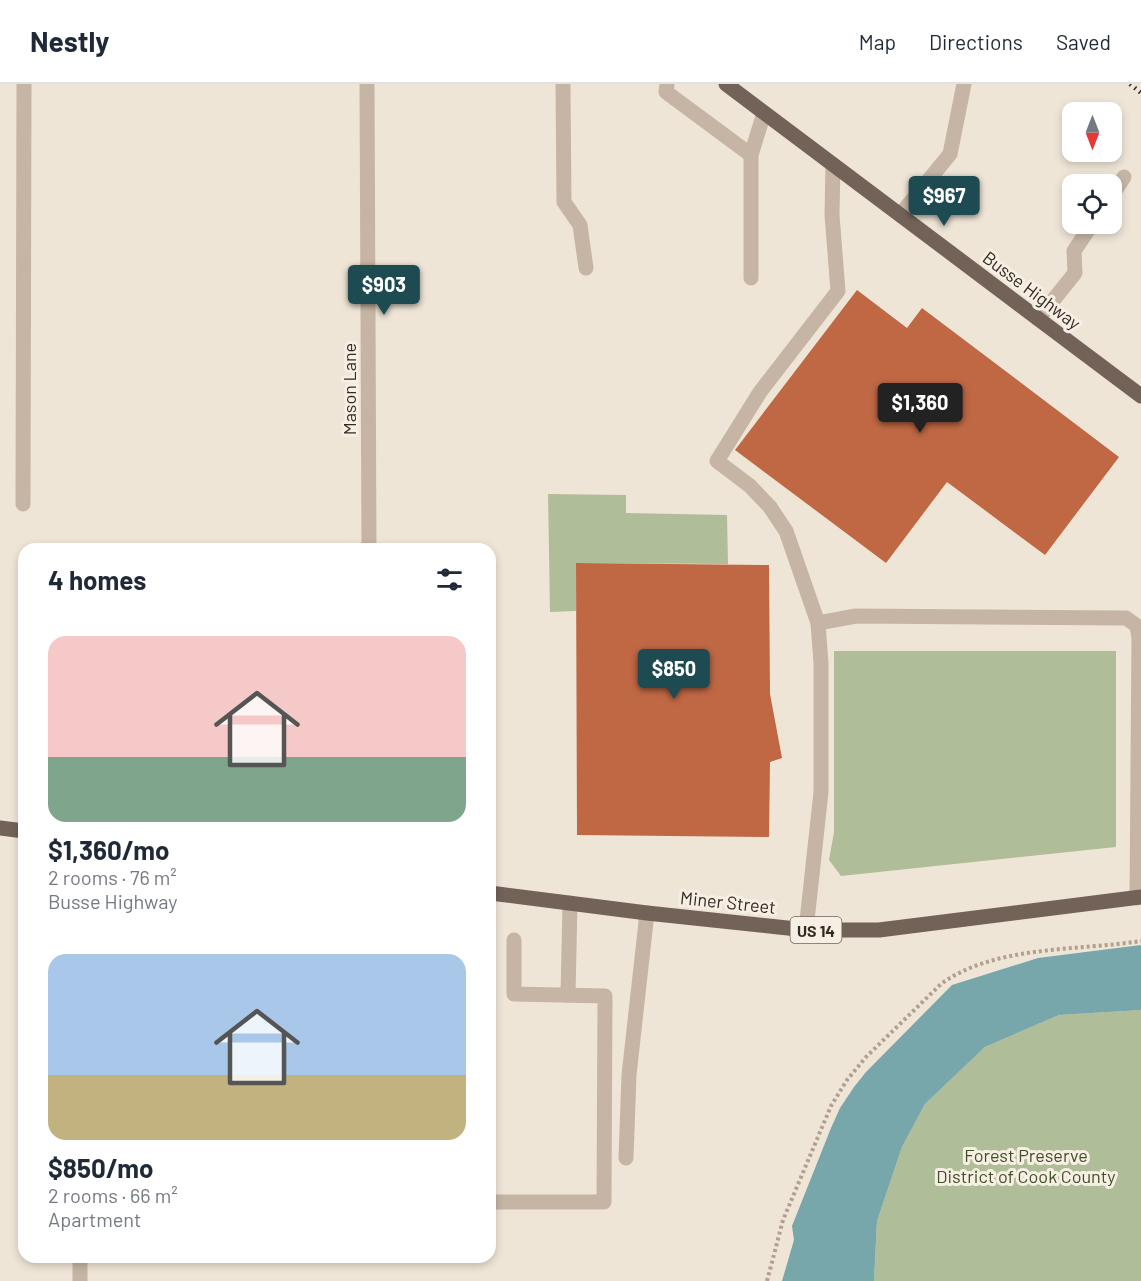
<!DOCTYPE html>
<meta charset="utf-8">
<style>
body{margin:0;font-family:Barlow,sans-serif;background:#f6f6f7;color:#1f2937;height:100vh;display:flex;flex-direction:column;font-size:22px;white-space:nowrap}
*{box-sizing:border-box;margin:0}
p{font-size:20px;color:#747a83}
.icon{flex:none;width:33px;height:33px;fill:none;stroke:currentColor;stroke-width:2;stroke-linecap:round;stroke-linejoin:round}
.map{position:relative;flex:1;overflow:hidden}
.drawer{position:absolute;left:18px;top:459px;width:478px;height:720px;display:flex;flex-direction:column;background:#fff;border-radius:18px;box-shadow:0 3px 9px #0003}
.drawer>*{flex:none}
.needle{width:39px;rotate:180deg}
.fabs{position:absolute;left:1062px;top:18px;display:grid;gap:12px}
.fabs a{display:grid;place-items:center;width:60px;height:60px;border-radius:12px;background:#fff;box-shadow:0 3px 9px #0003;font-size:30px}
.price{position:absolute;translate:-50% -51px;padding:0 14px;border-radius:6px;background:#1d4b51;color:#fff;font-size:20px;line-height:39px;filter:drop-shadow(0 2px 3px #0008)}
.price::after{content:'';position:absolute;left:50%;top:36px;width:18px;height:14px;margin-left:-9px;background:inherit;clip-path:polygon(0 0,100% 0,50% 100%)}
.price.current{background:#222;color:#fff}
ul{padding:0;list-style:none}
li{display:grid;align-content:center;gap:12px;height:318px;padding:0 30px}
li span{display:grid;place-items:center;height:186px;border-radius:18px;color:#555}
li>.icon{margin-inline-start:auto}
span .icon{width:108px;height:108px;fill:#fffc;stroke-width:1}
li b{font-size:26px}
h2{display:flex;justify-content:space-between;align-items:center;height:72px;padding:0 30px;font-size:26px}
header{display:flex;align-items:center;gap:36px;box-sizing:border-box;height:84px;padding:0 30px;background:#fff;border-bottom:2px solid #e0e1e3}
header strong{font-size:28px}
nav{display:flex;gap:33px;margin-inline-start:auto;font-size:21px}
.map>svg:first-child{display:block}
.green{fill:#afbd98}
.water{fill:#77a6ab}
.building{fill:#c06844}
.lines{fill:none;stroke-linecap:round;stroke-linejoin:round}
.path{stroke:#b29f8e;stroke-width:4;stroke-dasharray:3 3;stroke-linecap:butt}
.minor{stroke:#c6b5a4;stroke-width:15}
.major{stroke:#736257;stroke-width:15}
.rail{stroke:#322a25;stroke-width:4.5;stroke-dasharray:1.5 4.5;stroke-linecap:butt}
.labels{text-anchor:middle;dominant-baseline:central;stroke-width:6;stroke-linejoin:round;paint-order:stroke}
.shield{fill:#f7efe3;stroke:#6d655e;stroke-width:1.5}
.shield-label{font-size:16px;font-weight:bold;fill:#322a25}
.street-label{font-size:18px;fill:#322a25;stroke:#f7efe3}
.park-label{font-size:18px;fill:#404f2a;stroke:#f7efe3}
</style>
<header>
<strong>Nestly</strong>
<nav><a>Map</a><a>Directions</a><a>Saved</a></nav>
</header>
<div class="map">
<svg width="1141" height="1197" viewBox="0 0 1141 1197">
<rect width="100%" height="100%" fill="#efe5d7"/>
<g class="green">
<path d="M548 410 626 411V429L727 431 728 480 576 479V527L550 528Z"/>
<path d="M834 567H1116V763L841 792 829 776 834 748Z"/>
<path d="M1141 926V1197H874L877 1137 902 1063 925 1020 985 963 1059 931Z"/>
</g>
<path class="water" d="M1141 861V926L1059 931 985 963 925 1020 902 1063 877 1137 874 1197H782L794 1156 792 1142 831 1044 840 1024 854 1003 866 988 952 901 1038 874Z"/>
<g class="building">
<path d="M857 206 907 244 922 224 1119 373 1045 471 947 398 886 479 735 366Z"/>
<path d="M576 479 769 481 770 610 782 674 770 678 769 753 577 751Z"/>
</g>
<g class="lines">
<path class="path" d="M767 1197 783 1136 831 1022 847 996 866 973 941 900C995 861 1077 867 1141 857"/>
<g class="minor">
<path d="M367 0 369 465"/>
<path d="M563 0 564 118 580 141 586 184"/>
<path d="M667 0 666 8 751 71"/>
<path d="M1112 111 1124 93"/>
<path d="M900 131 950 70 964 0"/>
<path d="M751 194V71L764 29"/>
<path d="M1038 235 1075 189 1074 167 1092 140"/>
<path d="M23 420 24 0"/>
<path d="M818 539 856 532 1126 534 1137 542 1139 554 1137 814"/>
<path d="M806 846 821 708V579L818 539 786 447 770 423 750 402 717 377 760 308 838 207 832 131 833 81"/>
<path d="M568 911 570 819"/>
<path d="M626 1074 629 991 647 829"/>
<path d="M495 1118H604L605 912 514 910V856"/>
<path d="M80 1173V1197"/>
</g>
<g class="major">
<path d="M726 0 1141 312"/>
<path d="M0 744 24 747"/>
<path d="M490 809 647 829 806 846H879L1141 813"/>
</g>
<path class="rail" d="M1130 0 1141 9"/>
</g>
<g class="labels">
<rect class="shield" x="790.5" y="833" width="51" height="26" rx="4.5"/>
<g class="shield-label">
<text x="816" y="846">US 14</text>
</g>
<g class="street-label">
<text transform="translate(1032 206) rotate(37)">Busse Highway</text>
<text transform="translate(349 305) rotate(-90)">Mason Lane</text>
<text transform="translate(728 818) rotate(6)">Miner Street</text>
</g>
<g class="park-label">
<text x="1026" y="1071">Forest Preserve<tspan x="1026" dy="21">District of Cook County</tspan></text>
</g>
</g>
</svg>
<div class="fabs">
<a><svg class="needle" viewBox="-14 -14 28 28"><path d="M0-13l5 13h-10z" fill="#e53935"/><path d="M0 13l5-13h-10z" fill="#747a83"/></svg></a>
<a><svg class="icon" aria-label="locate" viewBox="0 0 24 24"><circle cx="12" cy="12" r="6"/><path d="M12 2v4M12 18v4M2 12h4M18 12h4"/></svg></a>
</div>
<b class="price" style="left:944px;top:143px">$967</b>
<b class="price" style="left:384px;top:232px">$903</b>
<b class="price current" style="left:920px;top:350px">$1,360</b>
<b class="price" style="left:674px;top:616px">$850</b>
<section class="drawer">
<h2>4 homes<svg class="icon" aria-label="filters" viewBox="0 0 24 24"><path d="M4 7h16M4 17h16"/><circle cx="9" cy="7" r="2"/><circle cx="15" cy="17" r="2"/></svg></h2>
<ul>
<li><span style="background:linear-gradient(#f6c9c9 65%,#7fa58c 0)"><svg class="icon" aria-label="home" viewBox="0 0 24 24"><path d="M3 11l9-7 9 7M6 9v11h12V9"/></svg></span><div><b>$1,360/mo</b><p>2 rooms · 76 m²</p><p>Busse Highway</p></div></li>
<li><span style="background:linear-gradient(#a9c7e8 65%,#c2b280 0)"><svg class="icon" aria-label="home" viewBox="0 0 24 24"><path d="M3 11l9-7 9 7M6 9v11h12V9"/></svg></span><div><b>$850/mo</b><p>2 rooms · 66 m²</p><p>Apartment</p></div></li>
</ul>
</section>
</div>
